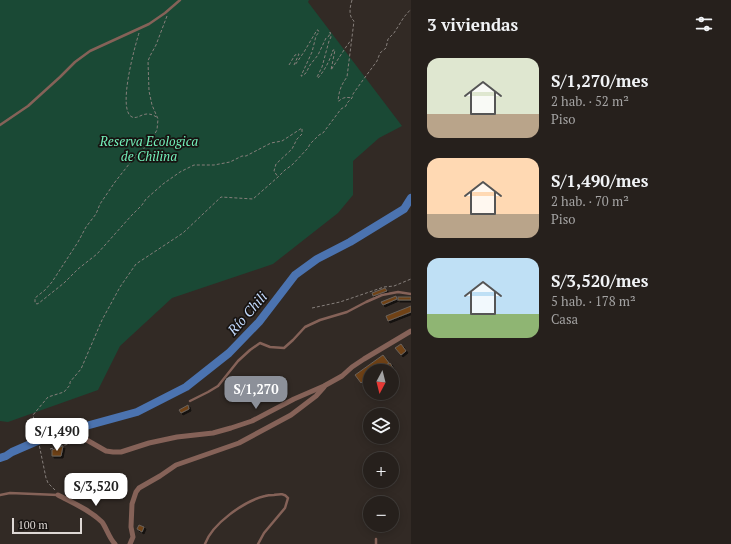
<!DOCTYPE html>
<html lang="es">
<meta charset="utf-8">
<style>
body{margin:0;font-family:"PT Serif",serif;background:#2e2825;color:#f1f3f6;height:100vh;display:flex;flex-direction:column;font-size:15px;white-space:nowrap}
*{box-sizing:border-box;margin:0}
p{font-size:13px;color:#a4a3a3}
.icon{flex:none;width:22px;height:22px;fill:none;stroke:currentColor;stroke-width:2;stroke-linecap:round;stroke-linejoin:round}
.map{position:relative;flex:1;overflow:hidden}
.panel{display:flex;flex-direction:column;background:#26201c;width:320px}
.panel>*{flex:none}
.needle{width:26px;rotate:187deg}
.tools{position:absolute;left:363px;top:364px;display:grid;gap:8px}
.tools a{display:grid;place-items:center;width:36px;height:36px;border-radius:50%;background:#26201c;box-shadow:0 2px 10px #0003,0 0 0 1px #423e3b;font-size:20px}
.scale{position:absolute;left:12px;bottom:10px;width:70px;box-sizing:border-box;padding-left:4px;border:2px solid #ded8d5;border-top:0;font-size:11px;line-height:14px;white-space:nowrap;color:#ded8d5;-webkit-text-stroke:3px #171311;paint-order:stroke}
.price{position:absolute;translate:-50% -34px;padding:0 9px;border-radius:8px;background:#fff;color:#222;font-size:13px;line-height:26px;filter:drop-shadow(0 1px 2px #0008)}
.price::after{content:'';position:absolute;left:50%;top:24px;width:12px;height:9px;margin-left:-6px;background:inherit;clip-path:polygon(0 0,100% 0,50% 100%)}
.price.selected{background:#8c9099;color:#fff}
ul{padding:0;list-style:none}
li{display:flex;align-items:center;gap:12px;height:100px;padding:0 16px}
li span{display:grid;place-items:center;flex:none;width:112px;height:80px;border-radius:12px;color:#555}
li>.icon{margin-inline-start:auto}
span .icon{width:48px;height:48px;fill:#fffc;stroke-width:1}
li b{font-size:17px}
h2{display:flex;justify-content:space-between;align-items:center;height:48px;padding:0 16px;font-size:17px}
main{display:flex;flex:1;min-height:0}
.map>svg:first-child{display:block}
.green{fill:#1a4935}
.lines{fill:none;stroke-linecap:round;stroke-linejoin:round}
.river{stroke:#4b73b0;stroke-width:8}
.building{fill:#704316;stroke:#6b625b;filter:url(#shadow)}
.path{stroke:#867f7b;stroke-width:1;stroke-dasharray:3 2;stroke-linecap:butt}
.service{stroke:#856258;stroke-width:2.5}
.minor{stroke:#856258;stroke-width:5}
.labels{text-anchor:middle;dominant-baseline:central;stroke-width:3.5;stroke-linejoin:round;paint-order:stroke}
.park-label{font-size:13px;font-style:italic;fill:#73f0ba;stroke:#171311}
.water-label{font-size:14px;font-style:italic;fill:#c2d9fc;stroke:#171311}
</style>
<main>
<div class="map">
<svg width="411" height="544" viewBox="0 0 411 544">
<defs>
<filter id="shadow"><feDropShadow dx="2" dy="2" stdDeviation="0" flood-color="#0009"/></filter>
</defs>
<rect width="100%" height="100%" fill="#322a25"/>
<path class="green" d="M0 0H309L308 2 402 126 379 138 353 161V195L338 213 273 264 172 298 120 346 98 390 8 422 0 421Z"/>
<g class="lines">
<path class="river" d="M0 458 6 456 12 452 35 442 53 435 137 412 186 387 229 353 259 322 295 275 317 259 350 242 404 209 411 198"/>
</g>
<g class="building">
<path d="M385 288 387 291 373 296 372 293Z"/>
<path d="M396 296 397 299 383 305 381 302Z"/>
<rect x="398" y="297" width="13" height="3"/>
<path d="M411 306V312L388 321 386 316Z"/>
<path d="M401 344 406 351 401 355 395 348Z"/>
<path d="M383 355 389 363 377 371H370V376L361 383 355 375Z"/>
<path d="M390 363 393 368 389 371H379Z"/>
<path d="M188 405 189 409 181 413 179 410Z"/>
<path d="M63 446 61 456H52V450Z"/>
<path d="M139 525 144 527 142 532 137 529Z"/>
</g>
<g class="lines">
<g class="path">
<path d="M352 0C350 7 348 16 354 21L347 77C341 85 339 91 338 101H339C343 97 347 97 352 98"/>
<path d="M167 16 156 45 150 56 148 61 149 91 152 105 158 119 157 130 148 145 137 154 115 182 100 204 96 214 86 227 78 242 52 282 45 290 35 298V303L37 304 39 303 64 283 78 269 97 254 131 216 142 205 146 199 163 184 180 172 194 165H214L230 162 242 156H246L271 143 282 141 302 128V134L297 139 292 149 276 164 274 171 278 177"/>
<path d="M139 33C135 46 117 110 132 117 140 120 144 108 158 118"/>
<path d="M289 65 295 55 298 54H299L294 65H295L304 52 317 30H318L319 32 316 36 312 52 301 76H302L306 73 310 65 318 55 326 38 329 36 330 32 331 37 329 41 322 67 317 77 318 78C325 70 330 60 333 50H335L331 70 346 47 351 40"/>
<path d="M312 308 340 302 384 287 394 286 411 279"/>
<path d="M50 449 80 441"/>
<path d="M55 490 48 483 46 478 33 415 48 397 64 392 70 385V382L81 369 102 320 120 287 136 264 183 233 221 197 253 199 278 177 285 170 292 165 308 148 310 144 319 135 323 133 341 109 346 106 347 103 352 98 353 94 363 80 377 61 380 53 386 48 388 39 394 33 404 17 411 9"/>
</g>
<g class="service">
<path d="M0 125 28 106 60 77 75 62 90 51 149 24 165 13 180 0"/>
<path d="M190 401 208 392 218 386 238 361 250 350 260 343 270 347 284 348 293 340 305 327 320 320 347 312 366 302 382 295 398 292 411 294"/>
<path d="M0 495 10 493 58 495"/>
<path d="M205 544C212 524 244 501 265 496 268 495 271 495 274 495 280 494 284 493 288 498L285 508 264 533 258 544"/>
<path d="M376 544V539"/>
</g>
<g class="minor">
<path d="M85 439 106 451 113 452H121L149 443 177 437 213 433 231 428 252 421 294 399 324 386 342 376 352 367 364 359 411 331"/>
<path d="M58 495C73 503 90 510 102 522 107 529 109 538 115 544"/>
<path d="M130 544 133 537 131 527 132 504 136 492 139 488 160 476 176 465 239 443 291 415 316 396 324 387"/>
</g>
</g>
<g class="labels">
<g class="park-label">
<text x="149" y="141">Reserva Ecologica<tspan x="149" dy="15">de Chilina</tspan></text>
</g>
<g class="water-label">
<text transform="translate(247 313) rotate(-49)">Río Chili</text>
</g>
</g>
</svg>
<div class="tools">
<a><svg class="needle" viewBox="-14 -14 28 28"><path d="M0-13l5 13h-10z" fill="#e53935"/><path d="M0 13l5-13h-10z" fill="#a4a3a3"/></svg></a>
<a><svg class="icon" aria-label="layers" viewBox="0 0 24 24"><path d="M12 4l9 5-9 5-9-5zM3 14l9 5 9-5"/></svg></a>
<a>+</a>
<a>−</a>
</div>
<div class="scale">100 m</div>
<b class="price selected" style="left:256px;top:410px">S/1,270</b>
<b class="price" style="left:57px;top:452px">S/1,490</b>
<b class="price" style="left:96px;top:507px">S/3,520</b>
</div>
<section class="panel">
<h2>3 viviendas<svg class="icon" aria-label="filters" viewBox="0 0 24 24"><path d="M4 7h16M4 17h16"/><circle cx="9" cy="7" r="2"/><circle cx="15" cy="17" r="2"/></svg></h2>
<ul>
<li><span style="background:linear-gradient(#dfe7d0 70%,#b9a48a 0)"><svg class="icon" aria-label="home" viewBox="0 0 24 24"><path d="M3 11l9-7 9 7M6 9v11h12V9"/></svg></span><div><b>S/1,270/mes</b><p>2 hab. · 52 m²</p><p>Piso</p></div></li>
<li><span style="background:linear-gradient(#ffd9b3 70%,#b9a48a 0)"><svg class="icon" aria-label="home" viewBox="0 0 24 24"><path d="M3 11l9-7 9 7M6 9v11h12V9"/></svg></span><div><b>S/1,490/mes</b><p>2 hab. · 70 m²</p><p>Piso</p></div></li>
<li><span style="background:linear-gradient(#bfe0f5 70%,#8fb573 0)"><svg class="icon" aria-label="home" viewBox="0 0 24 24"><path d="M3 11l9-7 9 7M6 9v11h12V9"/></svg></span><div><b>S/3,520/mes</b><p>5 hab. · 178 m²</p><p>Casa</p></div></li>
</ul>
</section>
</main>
